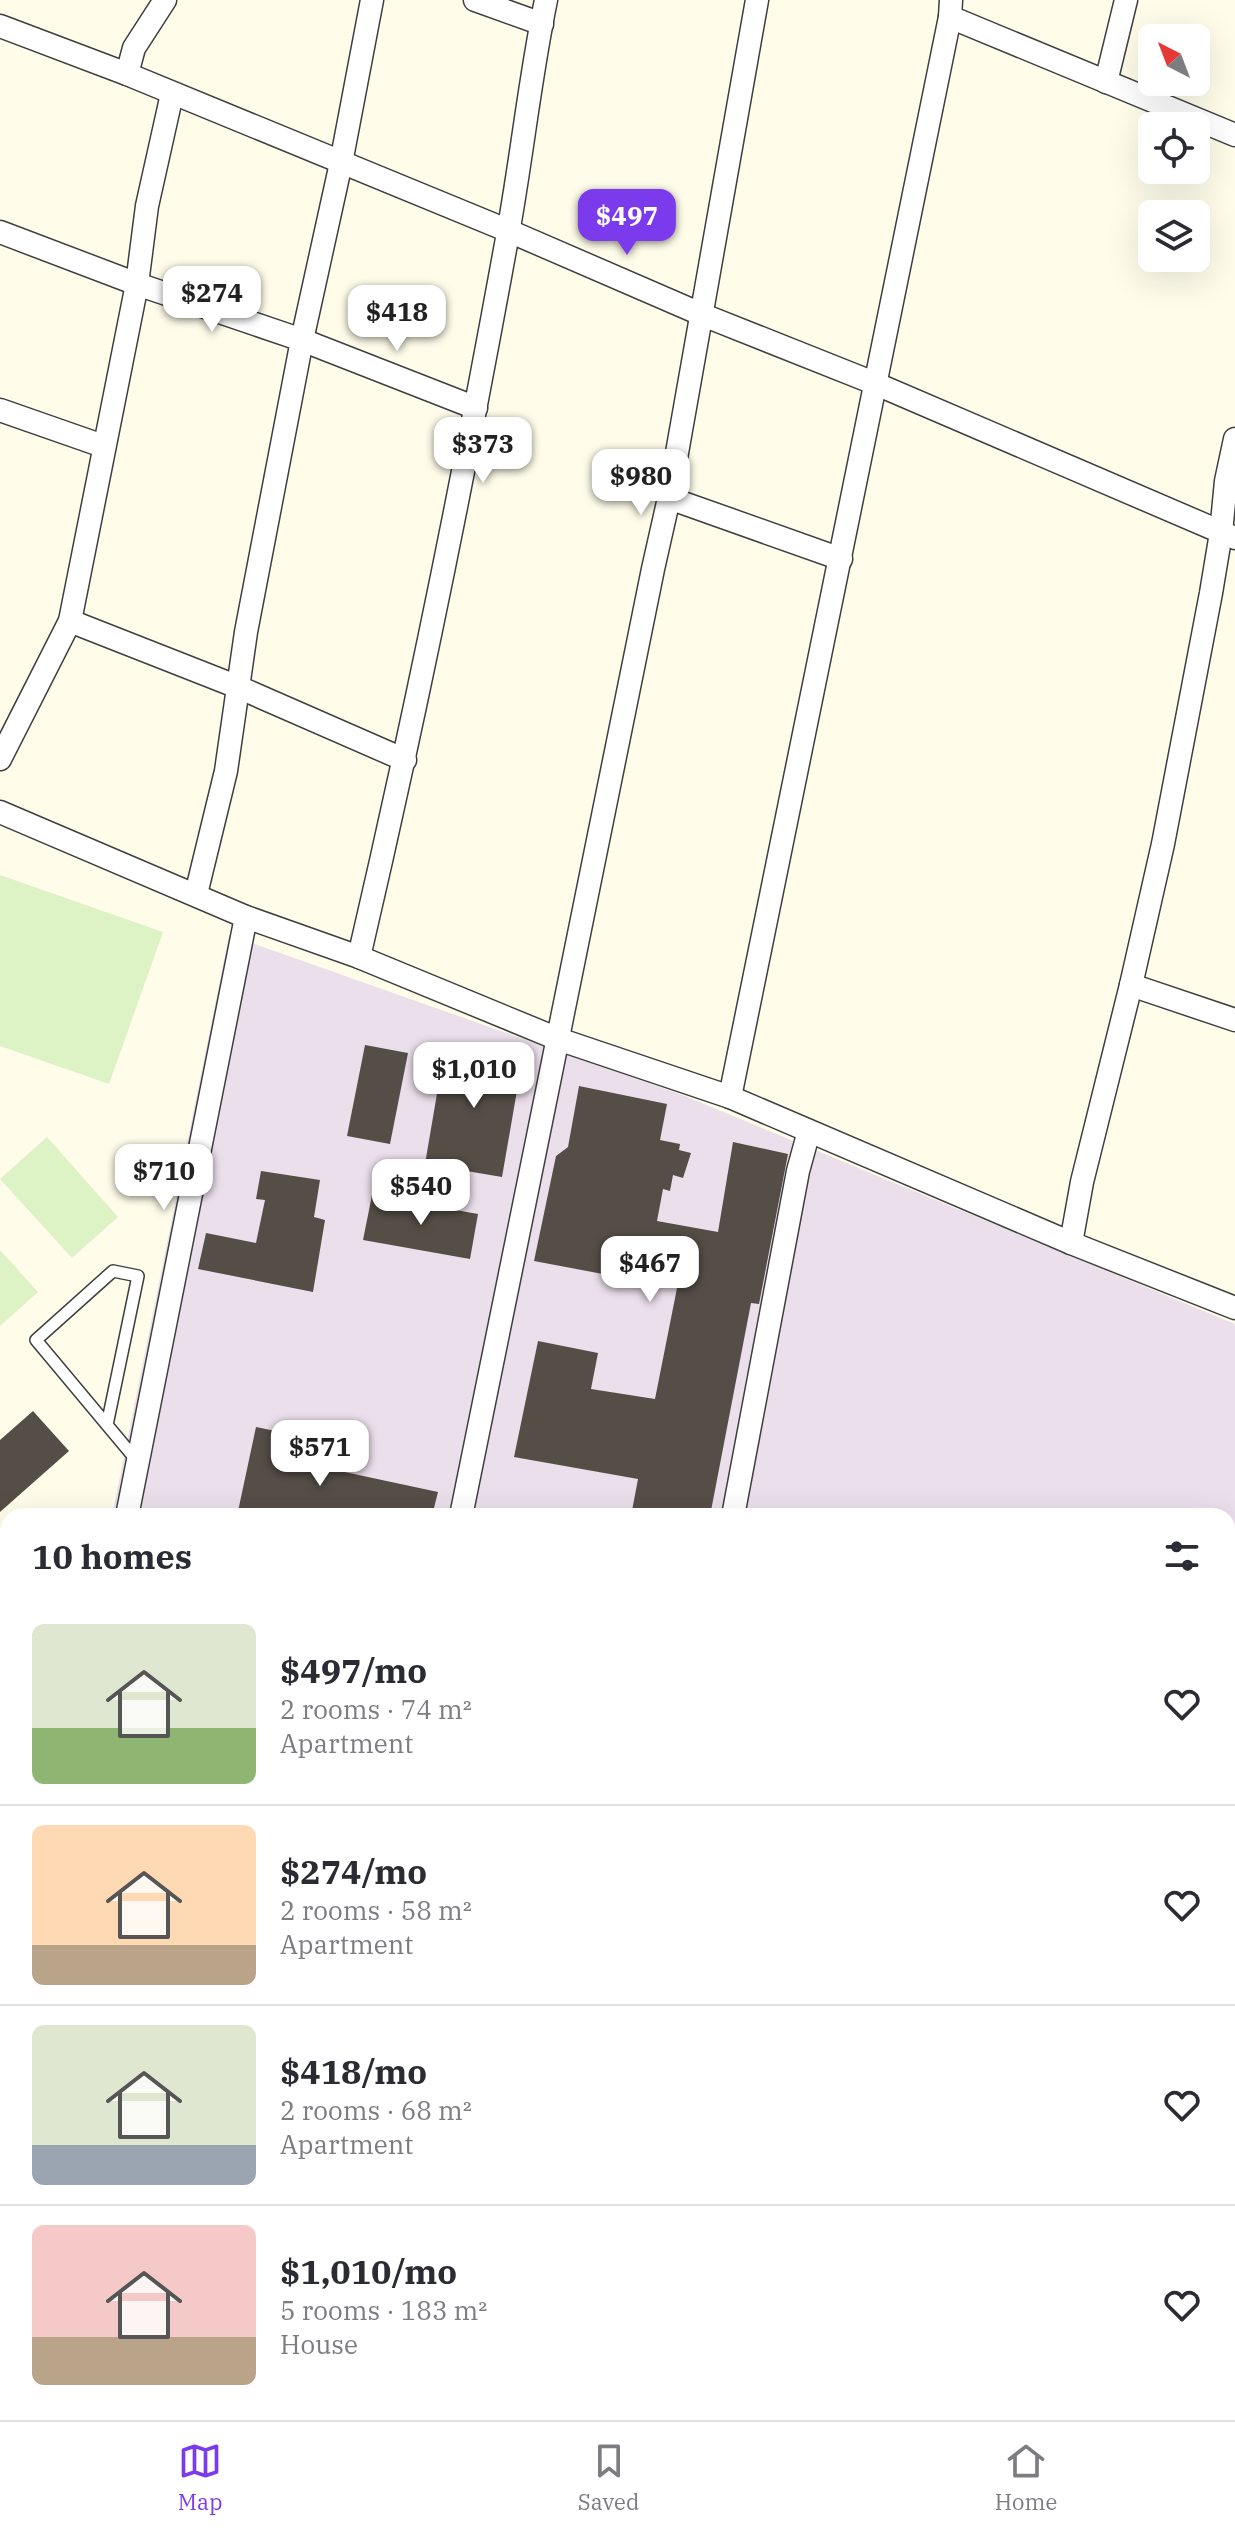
<!DOCTYPE html>
<meta charset="utf-8">
<style>
body{margin:0;font-family:"IBM Plex Serif",serif;background:#f2f2f3;color:#2b2b33;height:100vh;display:flex;flex-direction:column;font-size:30px;white-space:nowrap}
*{box-sizing:border-box;margin:0}
p{font-size:26px;color:#7c7c81}
.icon{flex:none;width:44px;height:44px;fill:none;stroke:currentColor;stroke-width:2;stroke-linecap:round;stroke-linejoin:round}
.map{position:relative;flex:1;overflow:hidden}
.details{position:absolute;left:0px;top:1508px;width:1236px;height:912px;display:flex;flex-direction:column;background:#fff;border-radius:24px 24px 0 0;box-shadow:0 8px 32px #0002}
.details>*{flex:none}
.needle{width:52px;rotate:318deg}
.fabs{position:absolute;left:1138px;top:24px;display:grid;gap:16px}
.fabs a{display:grid;place-items:center;width:72px;height:72px;border-radius:12px;background:#fff;box-shadow:0 8px 32px #0002;font-size:40px}
.price{position:absolute;translate:-50% -68px;padding:0 18px;border-radius:16px;background:#fff;color:#222;font-size:26px;line-height:52px;filter:drop-shadow(0 2px 4px #0008)}
.price::after{content:'';position:absolute;left:50%;top:48px;width:24px;height:18px;margin-left:-12px;background:inherit;clip-path:polygon(0 0,100% 0,50% 100%)}
.price.active{background:#7c3aed;color:#fff}
ul{padding:0;list-style:none}
li{display:flex;align-items:center;gap:24px;height:200px;padding:0 32px}
li+li{border-top:2px solid #e1e1e2}
li span{display:grid;place-items:center;flex:none;width:224px;height:160px;border-radius:12px;color:#555}
li>.icon{margin-inline-start:auto}
span .icon{width:96px;height:96px;fill:#fffc;stroke-width:1}
li b{font-size:34px}
h2{display:flex;justify-content:space-between;align-items:center;height:96px;padding:0 32px;font-size:34px}
.tab-bar{display:flex;justify-content:space-around;align-items:center;height:112px;border-top:2px solid #e1e1e2;background:#fff;font-size:22px;color:#7c7c81}
.tab-bar a{display:grid;justify-items:center;gap:4px}
.tab-bar .active{color:#7c3aed}
.map>svg:first-child{display:block}
.industrial{fill:#ebdfeb}
.pitch{fill:#ddf2c5}
.building{fill:#554e47}
.lines{fill:none;stroke-linecap:round;stroke-linejoin:round}
.lane-casing{stroke:#3f3f3f;stroke-width:14}
.street-casing{stroke:#3f3f3f;stroke-width:25}
.lane{stroke:#fff;stroke-width:11}
.street{stroke:#fff;stroke-width:22}
</style>
<div class="map">
<svg width="1235" height="2420" viewBox="0 0 1235 2420">
<rect width="100%" height="100%" fill="#fffdea"/>
<path class="industrial" d="M229 935 685 1096 1235 1324V2420H0V1960L8 1961V2412H1228V1516H112Z"/>
<g class="pitch">
<path d="M0 875 163 932 109 1084 0 1046Z"/>
<path d="M47 1137 118 1217 72 1258 0 1179Z"/>
<path d="M0 1250 38 1292 0 1326Z"/>
</g>
<g class="building">
<path d="M365 1045 408 1053 390 1144 347 1136Z"/>
<path d="M442 1045 523 1056 502 1177 425 1164 440 1076H438Z"/>
<path d="M579 1086 667 1104 660 1140 680 1144 679 1150 691 1153 683 1178 673 1175 670 1191 663 1189 657 1221 718 1232 733 1142 788 1154 759 1304 751 1303 710 1516H631L638 1479 514 1457 538 1341 598 1353 591 1389 655 1399 677 1288 534 1261 556 1156 568 1147Z"/>
<path d="M261 1171 320 1180 314 1217 325 1220 313 1292 198 1269 206 1233 256 1243 265 1200 256 1199Z"/>
<path d="M372 1195 478 1214 470 1259 363 1240Z"/>
<path d="M33 1411 69 1451 0 1512V1440Z"/>
<path d="M256 1427 290 1434 284 1459 438 1492 432 1516H237Z"/>
</g>
<g class="lines">
<g class="lane-casing">
<g id="lane">
<path d="M107 1425 138 1276 113 1271 36 1340 138 1462"/>
<path d="M888 2420 891 2412"/>
</g>
</g>
<g class="street-casing">
<g id="street">
<path d="M475 0 542 24"/>
<path d="M950 17 1235 135"/>
<path d="M0 26 127 74 509 231 703 315 874 383 1235 538"/>
<path d="M127 74 134 48 165 0"/>
<path d="M1106 82 1126 0"/>
<path d="M0 232 137 284 302 340 476 408"/>
<path d="M0 410 103 446"/>
<path d="M669 498 841 559"/>
<path d="M70 621 238 687 405 760"/>
<path d="M0 759 70 621 137 284 147 206 172 94"/>
<path d="M0 812 246 917 359 957 558 1039 730 1097 1071 1243 1235 1308"/>
<path d="M196 894 226 771 246 632 302 340 341 163 372 0"/>
<path d="M359 957C415 717 464 476 508 233 522 156 530 77 546 0"/>
<path d="M1131 985 1235 1020"/>
<path d="M730 1097 950 17 951 0"/>
<path d="M1071 1243 1082 1182 1131 985 1163 844 1211 593 1221 533 1226 481 1235 439"/>
<path d="M127 1516 246 917"/>
<path d="M461 1516 653 569 669 498 757 0"/>
<path d="M733 1516 798 1171 809 1131"/>
<path d="M1228 1951 1235 1933"/>
<path d="M0 2163 8 2123"/>
<path d="M277 2420 279 2412"/>
<path d="M568 2420 570 2412"/>
<path d="M1049 2420 1052 2412"/>
</g>
</g>
<use href="#lane" class="lane"/>
<use href="#street" class="street"/>
</g>
</svg>
<div class="fabs">
<a><svg class="needle" viewBox="-14 -14 28 28"><path d="M0-13l5 13h-10z" fill="#e53935"/><path d="M0 13l5-13h-10z" fill="#7c7c81"/></svg></a>
<a><svg class="icon" aria-label="locate" viewBox="0 0 24 24"><circle cx="12" cy="12" r="6"/><path d="M12 2v4M12 18v4M2 12h4M18 12h4"/></svg></a>
<a><svg class="icon" aria-label="layers" viewBox="0 0 24 24"><path d="M12 4l9 5-9 5-9-5zM3 14l9 5 9-5"/></svg></a>
</div>
<b class="price active" style="left:627px;top:257px">$497</b>
<b class="price" style="left:212px;top:334px">$274</b>
<b class="price" style="left:397px;top:353px">$418</b>
<b class="price" style="left:483px;top:485px">$373</b>
<b class="price" style="left:641px;top:517px">$980</b>
<b class="price" style="left:474px;top:1110px">$1,010</b>
<b class="price" style="left:164px;top:1212px">$710</b>
<b class="price" style="left:421px;top:1227px">$540</b>
<b class="price" style="left:650px;top:1304px">$467</b>
<b class="price" style="left:320px;top:1488px">$571</b>
<section class="details">
<h2>10 homes<svg class="icon" aria-label="filters" viewBox="0 0 24 24"><path d="M4 7h16M4 17h16"/><circle cx="9" cy="7" r="2"/><circle cx="15" cy="17" r="2"/></svg></h2>
<ul>
<li><span style="background:linear-gradient(#dfe7d0 65%,#8fb573 0)"><svg class="icon" aria-label="home" viewBox="0 0 24 24"><path d="M3 11l9-7 9 7M6 9v11h12V9"/></svg></span><div><b>$497/mo</b><p>2 rooms · 74 m²</p><p>Apartment</p></div><svg class="icon" aria-label="heart" viewBox="0 0 24 24"><path d="M12 20l-8-8c-3-5 5-10 8-4 3-6 11-1 8 4z"/></svg></li>
<li><span style="background:linear-gradient(#ffd9b3 75%,#b9a48a 0)"><svg class="icon" aria-label="home" viewBox="0 0 24 24"><path d="M3 11l9-7 9 7M6 9v11h12V9"/></svg></span><div><b>$274/mo</b><p>2 rooms · 58 m²</p><p>Apartment</p></div><svg class="icon" aria-label="heart" viewBox="0 0 24 24"><path d="M12 20l-8-8c-3-5 5-10 8-4 3-6 11-1 8 4z"/></svg></li>
<li><span style="background:linear-gradient(#dfe7d0 75%,#9aa5b1 0)"><svg class="icon" aria-label="home" viewBox="0 0 24 24"><path d="M3 11l9-7 9 7M6 9v11h12V9"/></svg></span><div><b>$418/mo</b><p>2 rooms · 68 m²</p><p>Apartment</p></div><svg class="icon" aria-label="heart" viewBox="0 0 24 24"><path d="M12 20l-8-8c-3-5 5-10 8-4 3-6 11-1 8 4z"/></svg></li>
<li><span style="background:linear-gradient(#f6c9c9 70%,#b9a48a 0)"><svg class="icon" aria-label="home" viewBox="0 0 24 24"><path d="M3 11l9-7 9 7M6 9v11h12V9"/></svg></span><div><b>$1,010/mo</b><p>5 rooms · 183 m²</p><p>House</p></div><svg class="icon" aria-label="heart" viewBox="0 0 24 24"><path d="M12 20l-8-8c-3-5 5-10 8-4 3-6 11-1 8 4z"/></svg></li>
</ul>
</section>
</div>
<nav class="tab-bar">
<a class="active"><svg class="icon" aria-label="map" viewBox="0 0 24 24"><path d="M3 6l6-2 6 2 6-2v14l-6 2-6-2-6 2zM9 4v14M15 6v14"/></svg>Map</a>
<a><svg class="icon" aria-label="saved" viewBox="0 0 24 24"><path d="M7 4h10v16l-5-4-5 4z"/></svg>Saved</a>
<a><svg class="icon" aria-label="home" viewBox="0 0 24 24"><path d="M3 11l9-7 9 7M6 9v11h12V9"/></svg>Home</a>
</nav>
